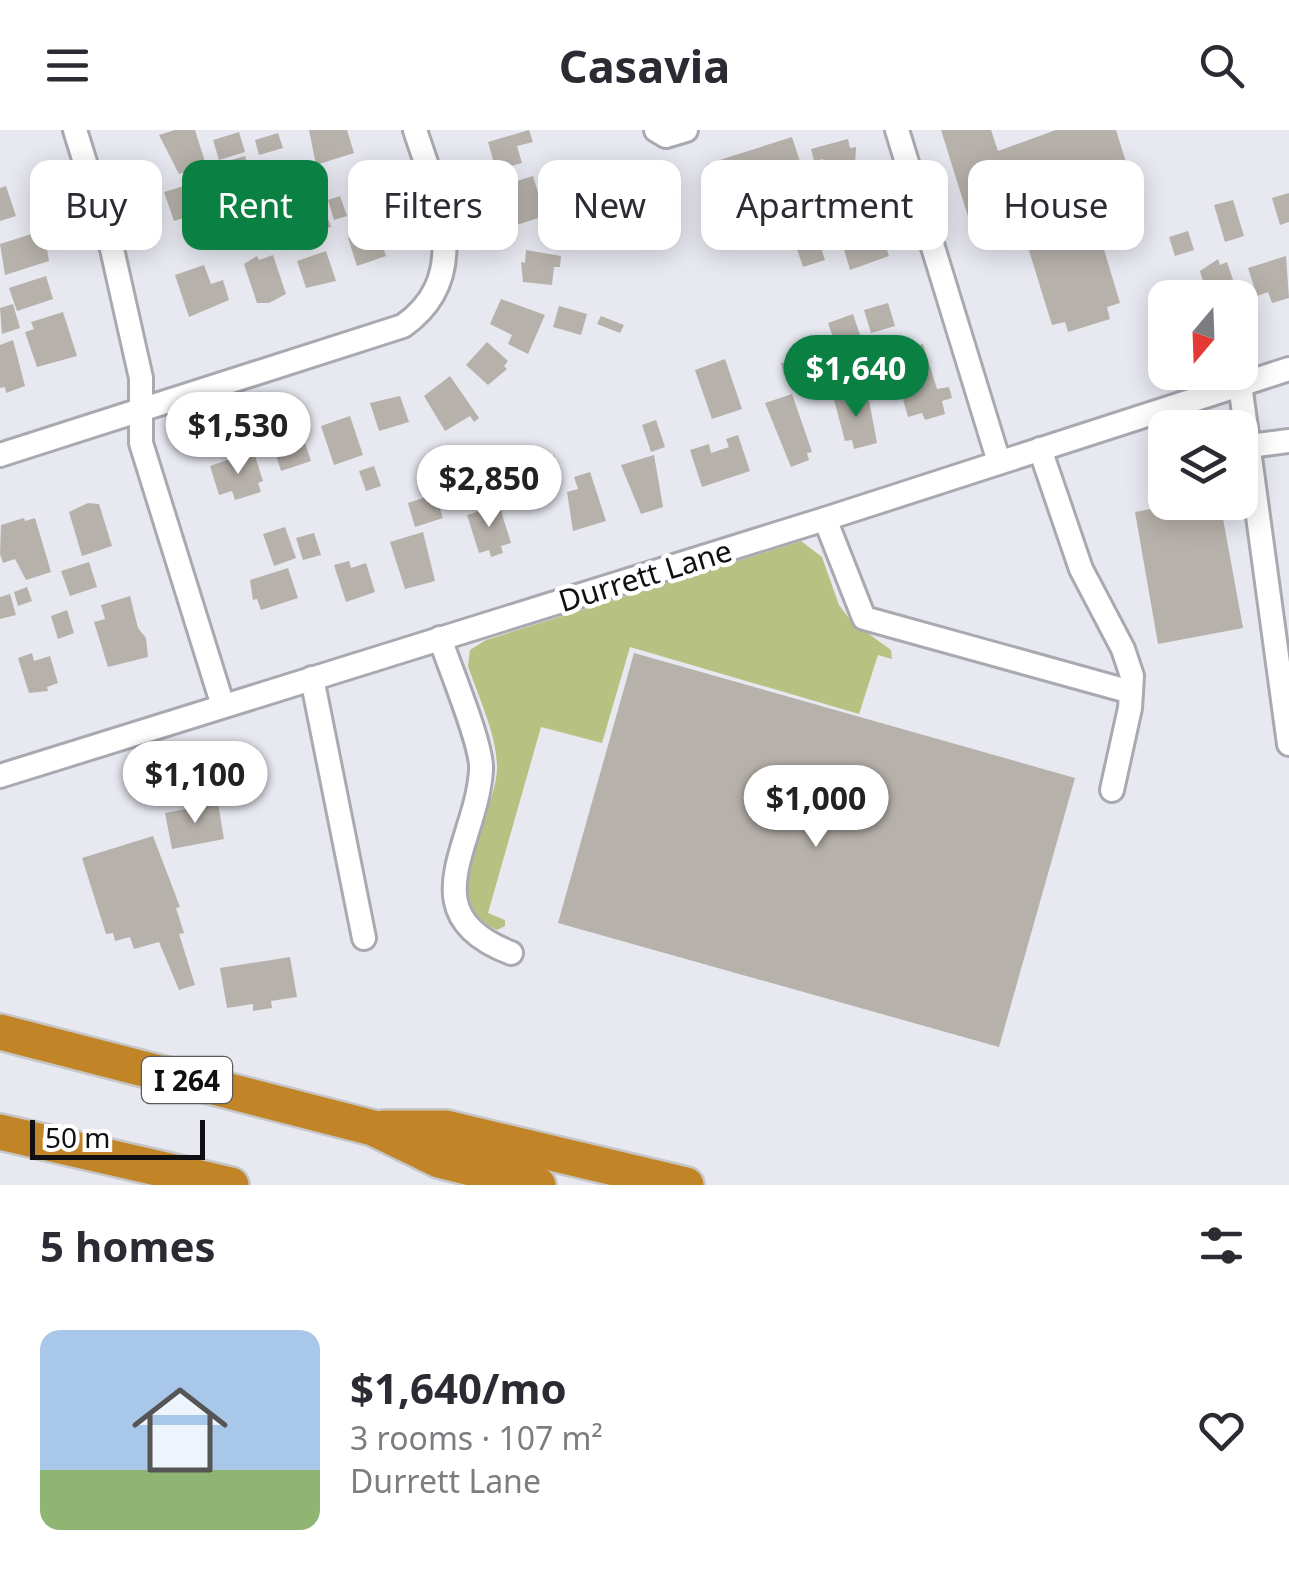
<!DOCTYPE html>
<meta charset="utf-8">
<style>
body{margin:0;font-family:"Noto Sans",sans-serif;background:#f7f7f7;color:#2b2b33;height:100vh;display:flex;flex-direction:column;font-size:38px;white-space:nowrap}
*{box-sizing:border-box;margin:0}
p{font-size:32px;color:#7c7c81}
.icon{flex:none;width:55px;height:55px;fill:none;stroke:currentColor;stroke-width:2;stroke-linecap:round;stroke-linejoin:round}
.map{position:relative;height:1055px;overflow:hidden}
.sheet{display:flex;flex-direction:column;background:#fff;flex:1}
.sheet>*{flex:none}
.banner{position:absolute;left:30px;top:30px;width:1230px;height:90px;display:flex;gap:20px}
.needle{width:65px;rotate:199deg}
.controls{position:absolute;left:1148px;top:150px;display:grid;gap:20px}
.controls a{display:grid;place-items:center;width:110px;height:110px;border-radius:20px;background:#fff;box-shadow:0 5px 25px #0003;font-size:50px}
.scale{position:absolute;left:30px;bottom:25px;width:175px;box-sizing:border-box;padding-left:10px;border:5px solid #101013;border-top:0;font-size:28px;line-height:35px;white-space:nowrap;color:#101013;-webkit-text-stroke:8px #fff;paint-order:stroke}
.price{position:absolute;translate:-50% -85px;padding:0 22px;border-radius:35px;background:#fff;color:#222;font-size:32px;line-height:65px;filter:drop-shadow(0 2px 5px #0008)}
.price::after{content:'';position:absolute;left:50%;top:60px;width:30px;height:22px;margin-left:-15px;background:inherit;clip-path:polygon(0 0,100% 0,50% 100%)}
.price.selected{background:#0b8043;color:#fff}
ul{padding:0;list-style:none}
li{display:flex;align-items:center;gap:30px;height:250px;padding:0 40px}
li+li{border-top:2px solid #e1e1e2}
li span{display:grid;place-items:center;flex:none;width:280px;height:200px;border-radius:20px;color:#555}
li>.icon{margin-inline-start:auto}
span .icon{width:120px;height:120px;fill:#fffc;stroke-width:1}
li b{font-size:42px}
h2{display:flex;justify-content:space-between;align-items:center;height:120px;padding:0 40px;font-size:42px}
.chip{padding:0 35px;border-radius:20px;background:#fff;box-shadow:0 5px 25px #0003;font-size:35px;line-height:90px}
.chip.selected{background:#0b8043;color:#fff}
header{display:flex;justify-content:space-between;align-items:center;height:130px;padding:0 40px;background:#fff;font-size:45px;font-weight:700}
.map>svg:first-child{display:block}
.green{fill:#b7c282}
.building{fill:#b7b1ab}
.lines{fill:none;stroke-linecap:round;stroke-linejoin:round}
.minor-casing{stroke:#a8a9b1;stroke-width:28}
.highway-casing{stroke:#c6c6c6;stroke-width:40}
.minor{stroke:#fff;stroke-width:22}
.highway{stroke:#c18427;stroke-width:35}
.labels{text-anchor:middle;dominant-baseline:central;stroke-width:9;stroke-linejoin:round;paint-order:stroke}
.shield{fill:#fff;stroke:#58585a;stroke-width:2.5}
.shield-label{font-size:28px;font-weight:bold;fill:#101013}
.street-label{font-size:30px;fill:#101013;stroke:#fff}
</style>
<header><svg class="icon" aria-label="menu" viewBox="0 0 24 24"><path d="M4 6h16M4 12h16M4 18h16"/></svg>Casavia<svg class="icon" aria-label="search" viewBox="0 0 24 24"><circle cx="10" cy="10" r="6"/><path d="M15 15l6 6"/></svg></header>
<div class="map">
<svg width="1289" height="1055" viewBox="0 0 1289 1055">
<rect width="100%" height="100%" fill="#e7e8f0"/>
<path class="green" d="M801 411 822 427 839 475 851 491 891 520 892 529 878 525 859 584 630 517 602 613 541 597 488 783 505 790V796L497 800C431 771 499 682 497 635 496 603 478 566 468 536L470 520 486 510Z"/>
<g class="building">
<path d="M175 0H195L206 35 179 44 159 5Z"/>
<path d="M309 0H347L354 23 316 35Z"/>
<path d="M529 0 533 12 517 16 522 33 496 40 488 12Z"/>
<path d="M941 0H991L998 21 1056 0H1116L1130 45 1092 57 1097 71 1090 73 1120 173 1107 177 1110 189 1068 202 1065 192 1052 195 1022 98 1014 100 1010 84 971 96Z"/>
<path d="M239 2 245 22 219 30 213 10Z"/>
<path d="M278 3 283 18 259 25 255 10Z"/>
<path d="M792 7 816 81 731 108 707 34Z"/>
<path d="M848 9 850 18 856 17 855 36 826 44 823 29 814 31 811 19Z"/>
<path d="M245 26 252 50 227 58 220 33Z"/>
<path d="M533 46 545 86 513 96 501 56Z"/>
<path d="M204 50 213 79 174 91 164 62Z"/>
<path d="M6 56 16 86 0 91V58Z"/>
<path d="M1289 63V92L1280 95 1272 68Z"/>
<path d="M340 66 347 86 334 90 328 70Z"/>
<path d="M586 69 594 96 571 103 563 76Z"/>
<path d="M1233 70 1244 106 1225 112 1214 75Z"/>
<path d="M323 74 331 97 315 102 308 79Z"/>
<path d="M600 80 606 101 599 103 592 82Z"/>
<path d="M870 84 878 113 884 111 889 126 850 140 841 109 849 106 844 92Z"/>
<path d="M361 99 362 103 377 99 386 126 357 136 348 108Z"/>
<path d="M1188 101 1194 120 1175 126 1169 107Z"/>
<path d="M38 102 42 115 46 113 49 131 5 145 0 114Z"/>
<path d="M816 103 825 130 803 137 794 110Z"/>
<path d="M526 120 561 126 560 137H554L552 155 523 152 521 132 525 133Z"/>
<path d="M326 121 336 151 306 158 297 131Z"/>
<path d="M273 125 286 164 269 173H257L244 134 257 126 259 130Z"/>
<path d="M1286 126 1289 168 1272 173 1268 162 1257 166 1248 138Z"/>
<path d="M1218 129 1220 135 1227 132 1239 168H1208L1200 141Z"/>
<path d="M204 135 211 154 223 150 229 170 189 187 175 145Z"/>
<path d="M46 146 53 169 17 181 9 158Z"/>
<path d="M501 169 545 185 528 224 508 214 512 205 490 194Z"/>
<path d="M888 173 895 196 871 203 864 180Z"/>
<path d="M13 174 20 198 2 204 0 178Z"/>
<path d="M559 176 587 184 581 205 553 197Z"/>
<path d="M63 182 77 226 37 237 25 202 34 199 31 192Z"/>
<path d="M853 184 863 214 838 222 828 193Z"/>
<path d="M601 186 624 195 620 203 597 194Z"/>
<path d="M13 210 25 256 6 263 5 257 0 258V215Z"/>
<path d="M487 212 508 231 504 236 507 239 488 255 466 235Z"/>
<path d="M923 214 937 259 949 257 952 268 942 271 945 284 925 290 922 283 908 287 899 255 907 253 901 221Z"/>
<path d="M725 229 742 279 712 289 695 240Z"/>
<path d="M794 230 797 242 784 245 781 233Z"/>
<path d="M450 246 479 288 474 292 470 286 445 301 424 266Z"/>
<path d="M849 261 851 269 868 265 877 313 854 319 852 310 845 311 833 266Z"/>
<path d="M792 264 812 322 807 323 809 330 791 337 765 273Z"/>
<path d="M400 266 409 292 379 301 370 273Z"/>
<path d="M350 286 363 325 334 335 321 296Z"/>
<path d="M656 290 665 317 651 322 642 295Z"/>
<path d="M290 304H302L311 331 281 341 272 313Z"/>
<path d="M738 305 750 341 702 357 690 320 709 314 711 323 729 317 726 309Z"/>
<path d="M554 325 560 344 531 357 525 334Z"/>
<path d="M654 325 663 377 641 384 621 335Z"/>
<path d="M239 326 241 330 255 326 263 351 258 353 261 362 235 370 232 361 219 365 210 336Z"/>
<path d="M374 336 381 356 366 361 359 341Z"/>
<path d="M517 337 524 358 497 366 490 345Z"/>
<path d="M590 342 606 391 573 401 567 362 578 359 574 347Z"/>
<path d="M435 364 443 388 415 397 408 373Z"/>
<path d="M1188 372H1225L1227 382 1222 383 1243 498 1158 514 1135 382Z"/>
<path d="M88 373 99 374 112 416 82 426 69 382Z"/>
<path d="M499 375 511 413 501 416 503 423 491 427 489 420 479 423 467 385Z"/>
<path d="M24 388 25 391 35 388 51 442 26 450 15 429 3 433 0 424 1 395Z"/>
<path d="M285 397 296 428 274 436 263 404Z"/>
<path d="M423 402 435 451 405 459 390 412Z"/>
<path d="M314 403 321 425 303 430 296 408Z"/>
<path d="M349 431 351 438 366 433 375 462 346 472 334 435Z"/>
<path d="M89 432 97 457 70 466 61 441Z"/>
<path d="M288 438 298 468 261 480 257 469 253 470 250 450Z"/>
<path d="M27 457 32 471 18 476 14 462Z"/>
<path d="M10 464 16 485 0 489V467Z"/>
<path d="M130 466 138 498 146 508 148 527 108 537 94 492 105 489 101 475Z"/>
<path d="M67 480 74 503 58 509 51 486Z"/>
<path d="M32 523 34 531 50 526 58 553 47 557 48 561 29 563 18 528Z"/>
<path d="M634 523 1075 648 999 917 558 793Z"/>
<path d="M218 673 224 709 172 719 165 683Z"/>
<path d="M153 706 180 777 176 778 184 803 179 804 195 855 179 860 159 812 134 819 130 807 115 811 113 803 106 804 82 728Z"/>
<path d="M290 827 297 867 271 871 272 878 253 881V874L227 878 220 838Z"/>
</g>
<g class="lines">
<g class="minor-casing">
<g id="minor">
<path d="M75 0 112 119 141 248V313L223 576"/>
<path d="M656 0 666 6 686 0"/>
<path d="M897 0 999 332"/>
<path d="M1240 254 1289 614"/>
<path d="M1249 316 1289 311"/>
<path d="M1040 319 1081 439 1123 519 1132 546 1130 578 1112 660"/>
<path d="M0 325 403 196C474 146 437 68 415 0"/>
<path d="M825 389 864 488 1131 562"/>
<path d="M440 508C449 536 483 616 481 640 477 713 408 784 511 823"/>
<path d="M312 548 364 808"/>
<path d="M0 646 825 389 1289 239"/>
</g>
</g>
<g class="highway-casing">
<g id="highway">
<path d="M0 902 373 998 439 1030 538 1055"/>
<path d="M384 998H446L686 1055"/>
<path d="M0 1002 231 1055"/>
</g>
</g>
<use href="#minor" class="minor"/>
<use href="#highway" class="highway"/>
</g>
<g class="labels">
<rect class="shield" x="142" y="927" width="90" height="46" rx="8"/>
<g class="shield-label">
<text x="187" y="950">I 264</text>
</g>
<g class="street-label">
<text transform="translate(645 445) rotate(-17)">Durrett Lane</text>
</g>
</g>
</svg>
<div class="controls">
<a><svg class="needle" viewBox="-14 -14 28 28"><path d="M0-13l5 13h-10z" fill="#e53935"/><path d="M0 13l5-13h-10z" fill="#7c7c81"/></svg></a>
<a><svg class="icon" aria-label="layers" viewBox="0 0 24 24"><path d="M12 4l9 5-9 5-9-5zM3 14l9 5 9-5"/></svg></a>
</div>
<div class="scale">50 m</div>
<b class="price selected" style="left:856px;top:290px">$1,640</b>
<b class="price" style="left:238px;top:347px">$1,530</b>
<b class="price" style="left:489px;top:400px">$2,850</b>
<b class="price" style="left:195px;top:696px">$1,100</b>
<b class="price" style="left:816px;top:720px">$1,000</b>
<div class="banner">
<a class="chip">Buy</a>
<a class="chip selected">Rent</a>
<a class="chip">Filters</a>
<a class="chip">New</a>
<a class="chip">Apartment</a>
<a class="chip">House</a>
</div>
</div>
<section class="sheet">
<h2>5 homes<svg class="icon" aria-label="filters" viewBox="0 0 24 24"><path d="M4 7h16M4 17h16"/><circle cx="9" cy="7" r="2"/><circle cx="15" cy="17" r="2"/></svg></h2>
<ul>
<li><span style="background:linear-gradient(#a9c7e8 70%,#8fb573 0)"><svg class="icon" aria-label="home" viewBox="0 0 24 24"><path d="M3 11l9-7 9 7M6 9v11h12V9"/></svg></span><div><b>$1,640/mo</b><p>3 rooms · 107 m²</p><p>Durrett Lane</p></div><svg class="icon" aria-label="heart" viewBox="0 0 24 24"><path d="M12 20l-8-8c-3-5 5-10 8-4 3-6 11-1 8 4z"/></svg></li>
</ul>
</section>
